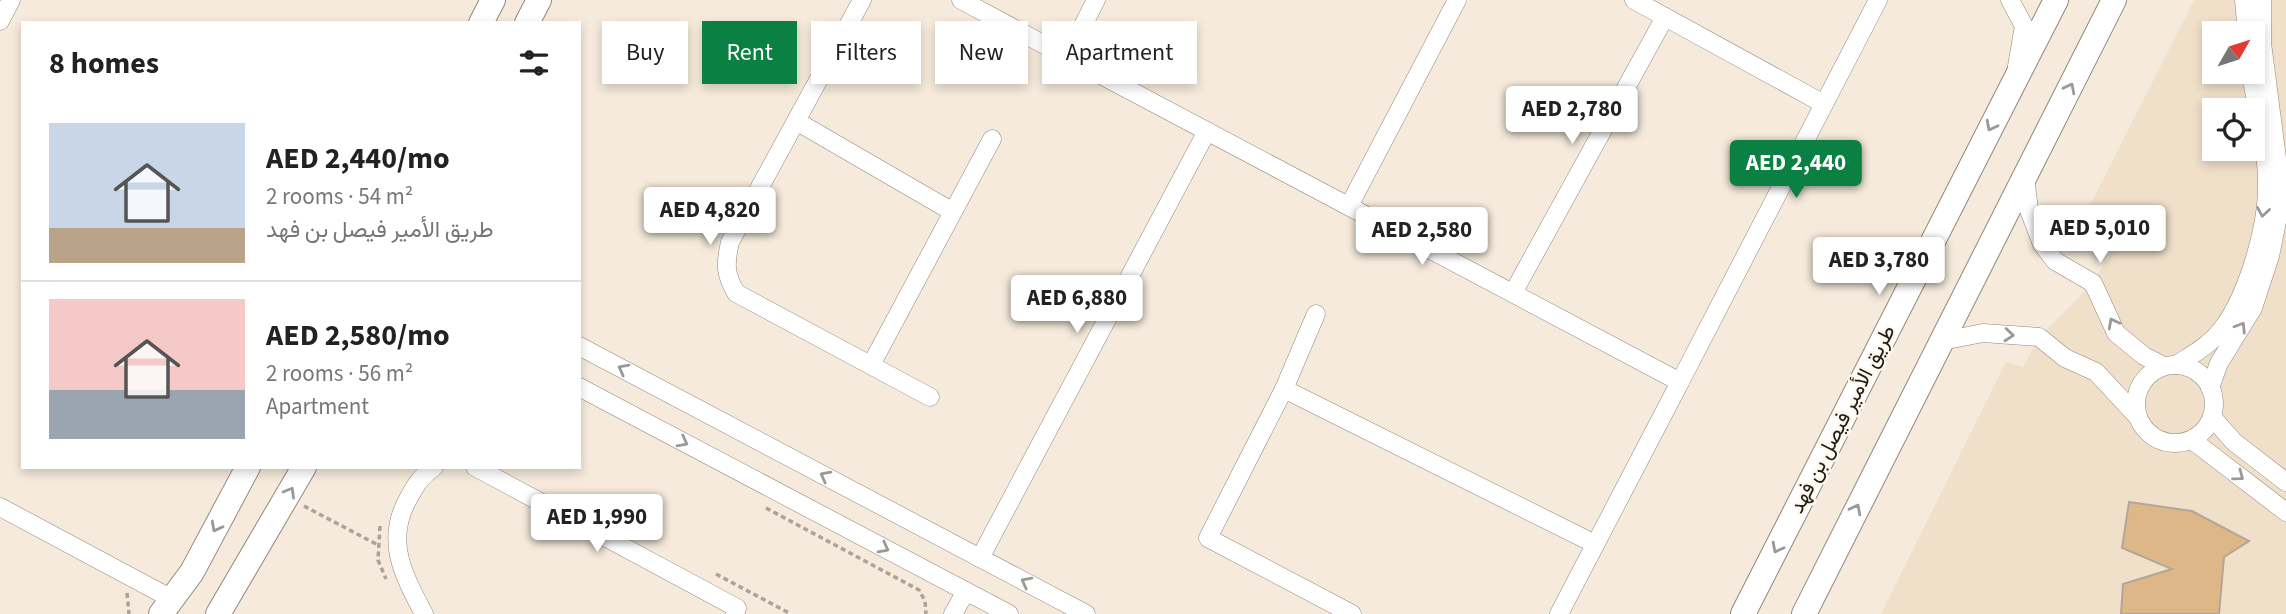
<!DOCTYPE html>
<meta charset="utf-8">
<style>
body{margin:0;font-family:"Source Sans 3",Vazirmatn,sans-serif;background:#f2f2f2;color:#222;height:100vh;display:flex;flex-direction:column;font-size:26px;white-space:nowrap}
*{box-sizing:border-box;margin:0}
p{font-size:23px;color:#767676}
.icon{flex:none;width:38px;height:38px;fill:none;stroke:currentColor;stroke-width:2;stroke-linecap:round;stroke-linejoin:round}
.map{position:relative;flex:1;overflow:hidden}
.drawer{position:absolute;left:21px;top:21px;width:560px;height:448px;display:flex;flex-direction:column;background:#fff;border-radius:0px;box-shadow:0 4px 10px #0003}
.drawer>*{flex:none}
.top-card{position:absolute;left:602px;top:21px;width:665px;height:63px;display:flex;gap:14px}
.needle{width:46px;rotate:51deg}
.fabs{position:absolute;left:2202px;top:21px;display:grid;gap:14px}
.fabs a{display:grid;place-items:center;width:63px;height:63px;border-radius:0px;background:#fff;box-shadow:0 4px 10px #0003;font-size:35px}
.price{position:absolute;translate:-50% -60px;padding:0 16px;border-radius:7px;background:#fff;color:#222;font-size:23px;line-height:46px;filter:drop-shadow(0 2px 4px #0008)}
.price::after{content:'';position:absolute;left:50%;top:42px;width:21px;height:16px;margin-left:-10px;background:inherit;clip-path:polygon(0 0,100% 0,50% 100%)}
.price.current{background:#0b8043;color:#fff}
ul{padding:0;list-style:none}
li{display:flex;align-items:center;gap:21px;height:175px;padding:0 28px}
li+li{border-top:2px solid #e0e0e0}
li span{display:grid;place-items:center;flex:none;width:196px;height:140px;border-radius:0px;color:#555}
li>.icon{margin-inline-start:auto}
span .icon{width:84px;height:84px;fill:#fffc;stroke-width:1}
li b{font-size:30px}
h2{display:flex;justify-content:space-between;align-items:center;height:84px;padding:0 28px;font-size:30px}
.pill{padding:0 24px;border-radius:0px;background:#fff;box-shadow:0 4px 10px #0003;font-size:24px;line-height:63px}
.pill.current{background:#0b8043;color:#fff}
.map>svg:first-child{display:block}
.built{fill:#f0e0ca;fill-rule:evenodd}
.building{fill:#ddb787;stroke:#b2a698;stroke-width:2}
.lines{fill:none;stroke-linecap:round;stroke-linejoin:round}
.minor-casing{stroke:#92887a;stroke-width:19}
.secondary-casing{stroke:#92887a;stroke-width:26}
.path{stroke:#aca397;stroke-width:3.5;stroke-dasharray:5 3.5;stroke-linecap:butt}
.minor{stroke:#fff;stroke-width:18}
.secondary{stroke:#fff;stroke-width:24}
.oneway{stroke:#9b9996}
.labels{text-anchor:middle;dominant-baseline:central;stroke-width:5;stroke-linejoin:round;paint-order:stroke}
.street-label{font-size:21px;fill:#201c16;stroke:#fff8ef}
</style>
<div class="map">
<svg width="2286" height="614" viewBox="0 0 2286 614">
<rect width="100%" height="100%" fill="#f5eadb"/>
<path class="built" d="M2194 0H2286V614H1881L2006 362 2023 367 2039 337 2093 283 2115 246 2082 221ZM2214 33H2252V72H2214ZM2214 110H2252V149H2214Z"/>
<path class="building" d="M2129 502 2192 511 2249 541 2224 557 2219 614H2121L2123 584 2172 569 2122 548Z"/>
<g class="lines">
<g class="minor-casing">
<g id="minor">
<path d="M862 0 730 242C725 264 725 274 736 293L930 397"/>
<path d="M961 0 1067 57"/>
<path d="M1096 0 1067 57 1680 382 1559 614"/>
<path d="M1634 0 1824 104"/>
<path d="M2010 0 2024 26 2017 66"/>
<path d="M2244 0 2247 33"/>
<path d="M0 21 11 0"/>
<path d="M796 121 953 212"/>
<path d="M2025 177 2029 210 2042 244 2055 261 2093 283 2116 333 2144 356 2164 366"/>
<path d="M1349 206 1457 0"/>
<path d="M1513 293 1665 17"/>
<path d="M1942 341 1983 333 2039 337 2065 358 2096 372 2137 416"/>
<path d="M579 346 1086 614"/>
<circle cx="2175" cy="404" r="39"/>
<path d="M871 365 992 139"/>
<path d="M2176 365C2193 354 2210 345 2222 329 2248 295 2268 225 2267 183 2267 145 2256 109 2251 72"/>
<path d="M1680 382 1878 0"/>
<path d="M579 387 1009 614"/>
<path d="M2210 388 2219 363 2253 308 2270 256 2282 197 2262 43V0"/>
<path d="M1284 389 1316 314"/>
<path d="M2212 417 2234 442 2286 482"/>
<path d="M2192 440 2286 512"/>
<path d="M475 467 737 608 735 614"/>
<path d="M0 507 172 599"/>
<path d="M980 558 1207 131"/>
<path d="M424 614C404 576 385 542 407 501 415 486 421 476 434 467"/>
<path d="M953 614 966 591"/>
<path d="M1352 614 1208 538 1284 389 1595 544"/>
</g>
</g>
<g class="secondary-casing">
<g id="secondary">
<path d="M481 23 493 0"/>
<path d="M527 23 539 0"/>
<path d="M161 614 192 572 248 467"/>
<path d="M218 614 304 467"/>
<path d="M1743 614 2056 0"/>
<path d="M1804 614 2114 0"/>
</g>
</g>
<g class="path">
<path d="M304 506 378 545"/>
<path d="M766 508 919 590 925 601 926 614"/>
<path d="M380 526 378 560 386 579"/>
<path d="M716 574 791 614"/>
<path d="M127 593 129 614"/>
</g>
<use href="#minor" class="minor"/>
<use href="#secondary" class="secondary"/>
</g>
<defs><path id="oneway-chevron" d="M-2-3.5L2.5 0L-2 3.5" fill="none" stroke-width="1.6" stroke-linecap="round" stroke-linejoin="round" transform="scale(1.75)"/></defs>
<g class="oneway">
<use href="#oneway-chevron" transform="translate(2070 88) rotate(-63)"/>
<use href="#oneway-chevron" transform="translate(1991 126) rotate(117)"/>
<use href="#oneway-chevron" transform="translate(2263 212) rotate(99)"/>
<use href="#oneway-chevron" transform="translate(2113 323) rotate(-118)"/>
<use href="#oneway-chevron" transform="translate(2241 327) rotate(-58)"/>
<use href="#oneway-chevron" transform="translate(2009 335) rotate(5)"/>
<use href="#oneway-chevron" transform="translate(623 369) rotate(-152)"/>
<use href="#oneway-chevron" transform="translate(683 442) rotate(28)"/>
<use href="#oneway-chevron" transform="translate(825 476) rotate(-152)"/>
<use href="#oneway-chevron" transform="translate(2239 476) rotate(37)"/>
<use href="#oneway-chevron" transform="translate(290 492) rotate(-60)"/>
<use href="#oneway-chevron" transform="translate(1856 509) rotate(-63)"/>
<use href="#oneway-chevron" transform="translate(216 527) rotate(118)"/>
<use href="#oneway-chevron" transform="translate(884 548) rotate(28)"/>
<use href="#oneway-chevron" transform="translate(1777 548) rotate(117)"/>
<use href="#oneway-chevron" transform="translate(1026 582) rotate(-152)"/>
</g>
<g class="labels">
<g class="street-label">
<text transform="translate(1842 419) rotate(-63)">طريق الأمير فيصل بن فهد</text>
</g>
</g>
</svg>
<div class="fabs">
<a><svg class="needle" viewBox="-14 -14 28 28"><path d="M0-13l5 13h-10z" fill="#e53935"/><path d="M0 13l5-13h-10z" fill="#767676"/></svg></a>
<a><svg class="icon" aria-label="locate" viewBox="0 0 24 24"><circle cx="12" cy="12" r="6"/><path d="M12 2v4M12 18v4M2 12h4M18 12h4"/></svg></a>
</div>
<b class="price" style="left:1572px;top:146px">AED 2,780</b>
<b class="price current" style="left:1796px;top:200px">AED 2,440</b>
<b class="price" style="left:710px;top:247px">AED 4,820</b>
<b class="price" style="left:2100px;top:265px">AED 5,010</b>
<b class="price" style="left:1422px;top:267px">AED 2,580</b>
<b class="price" style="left:1879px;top:297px">AED 3,780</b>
<b class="price" style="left:1077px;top:335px">AED 6,880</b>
<b class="price" style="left:597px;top:554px">AED 1,990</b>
<div class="top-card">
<a class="pill">Buy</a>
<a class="pill current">Rent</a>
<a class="pill">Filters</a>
<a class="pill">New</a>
<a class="pill">Apartment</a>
</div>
<section class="drawer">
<h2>8 homes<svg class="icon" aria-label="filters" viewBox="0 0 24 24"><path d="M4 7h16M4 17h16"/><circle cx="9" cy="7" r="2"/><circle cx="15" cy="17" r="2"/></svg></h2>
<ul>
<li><span style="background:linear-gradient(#c9d6e8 75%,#b9a48a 0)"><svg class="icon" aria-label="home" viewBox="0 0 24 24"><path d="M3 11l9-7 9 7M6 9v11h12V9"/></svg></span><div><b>AED 2,440/mo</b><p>2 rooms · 54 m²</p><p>طريق الأمير فيصل بن فهد</p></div></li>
<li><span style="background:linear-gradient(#f6c9c9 65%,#9aa5b1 0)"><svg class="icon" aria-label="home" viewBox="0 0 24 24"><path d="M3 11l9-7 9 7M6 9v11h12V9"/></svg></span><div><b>AED 2,580/mo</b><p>2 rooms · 56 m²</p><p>Apartment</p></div></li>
</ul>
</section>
</div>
